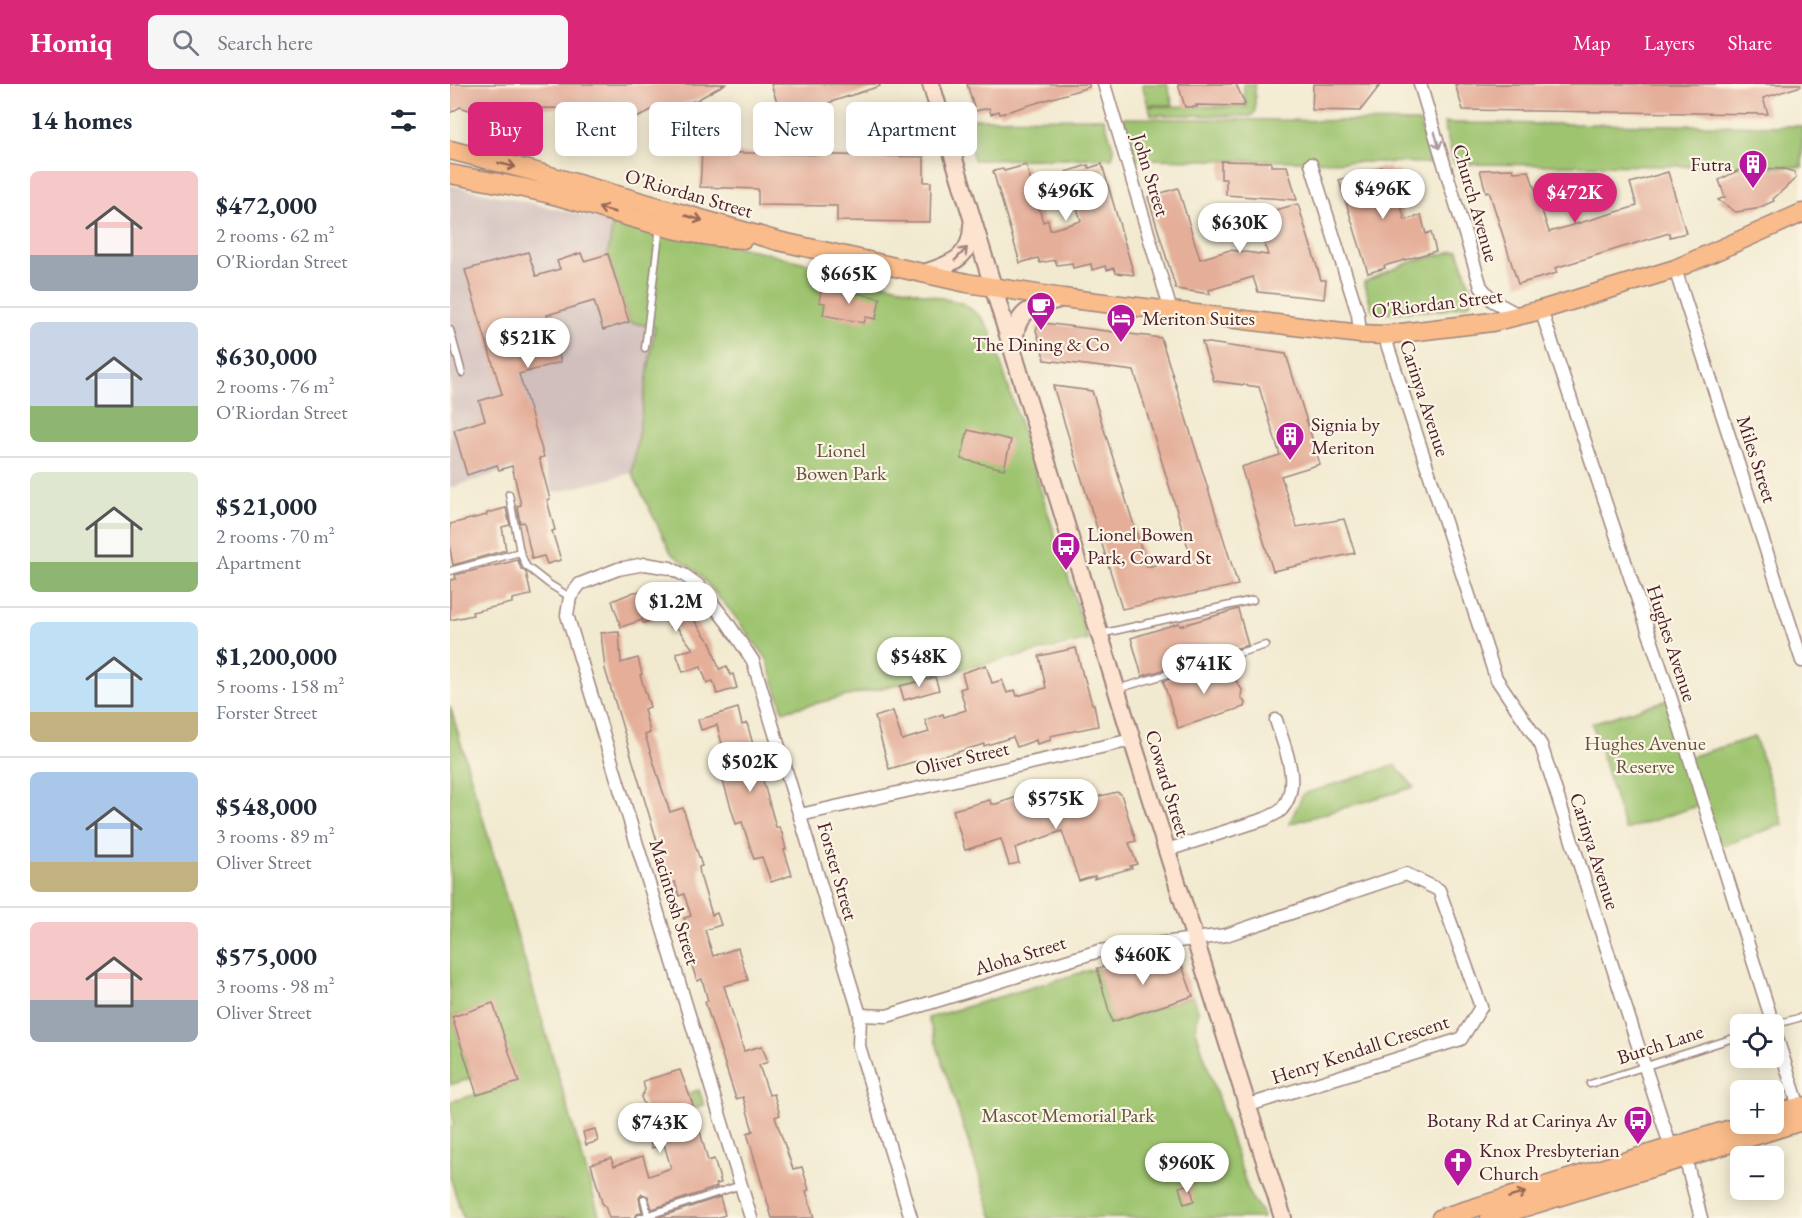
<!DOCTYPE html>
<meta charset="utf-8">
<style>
body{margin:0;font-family:"EB Garamond",serif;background:#f6f6f7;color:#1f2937;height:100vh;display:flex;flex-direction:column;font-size:22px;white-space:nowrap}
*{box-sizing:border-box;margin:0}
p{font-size:20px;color:#747a83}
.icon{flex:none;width:33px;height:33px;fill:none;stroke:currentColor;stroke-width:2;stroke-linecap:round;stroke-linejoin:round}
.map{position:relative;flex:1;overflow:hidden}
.panel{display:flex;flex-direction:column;background:#fff;width:450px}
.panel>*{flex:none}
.hud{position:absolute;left:18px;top:18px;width:570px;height:54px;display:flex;gap:12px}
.controls{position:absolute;left:1280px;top:930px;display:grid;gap:12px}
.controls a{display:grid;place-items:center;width:54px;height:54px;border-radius:9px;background:#fff;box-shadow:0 3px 15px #0003;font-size:30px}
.price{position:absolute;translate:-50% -51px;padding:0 14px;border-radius:21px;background:#fff;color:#222;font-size:20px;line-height:39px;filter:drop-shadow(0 2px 3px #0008)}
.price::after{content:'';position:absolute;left:50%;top:36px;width:18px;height:14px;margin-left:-9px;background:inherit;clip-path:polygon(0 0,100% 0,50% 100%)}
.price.on{background:#db2777;color:#fff}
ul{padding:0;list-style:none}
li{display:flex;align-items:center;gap:18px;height:150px;padding:0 30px}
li+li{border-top:2px solid #e0e1e3}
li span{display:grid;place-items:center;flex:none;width:168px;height:120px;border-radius:9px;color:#555}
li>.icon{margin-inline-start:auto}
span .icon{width:72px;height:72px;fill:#fffc;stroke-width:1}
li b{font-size:26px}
h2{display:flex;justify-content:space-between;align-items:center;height:72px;padding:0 30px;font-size:26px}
.chip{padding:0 21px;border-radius:9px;background:#fff;box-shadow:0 3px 15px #0003;font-size:21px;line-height:54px}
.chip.on{background:#db2777;color:#fff}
header{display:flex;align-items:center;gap:36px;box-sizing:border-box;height:84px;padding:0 30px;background:#db2777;color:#fff}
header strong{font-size:28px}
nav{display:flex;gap:33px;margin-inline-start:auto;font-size:21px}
.search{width:420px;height:54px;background:#f6f6f7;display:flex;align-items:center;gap:15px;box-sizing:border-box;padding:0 21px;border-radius:9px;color:#747a83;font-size:22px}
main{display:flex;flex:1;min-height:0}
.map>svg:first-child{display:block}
.industrial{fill:#d1bfbd}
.green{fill:#9ec46f;stroke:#74724d;stroke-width:1.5}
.building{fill:#e4ae99}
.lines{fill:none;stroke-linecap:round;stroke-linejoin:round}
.lane-casing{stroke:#9e847e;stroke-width:9}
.street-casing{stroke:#9e847e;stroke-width:15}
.secondary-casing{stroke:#9e847e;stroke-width:20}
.primary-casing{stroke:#9e847e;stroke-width:21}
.lane{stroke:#fff;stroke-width:6}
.street{stroke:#fff;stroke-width:12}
.secondary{stroke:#fde4d0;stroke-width:16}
.primary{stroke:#f9bc8a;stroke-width:18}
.oneway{stroke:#ae9aa0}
.oneway2{stroke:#996656}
.oneway3{stroke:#a4827e}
.labels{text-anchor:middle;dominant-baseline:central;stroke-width:4.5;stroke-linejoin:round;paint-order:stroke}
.poi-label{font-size:20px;fill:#4a1f2b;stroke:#fcf5e5;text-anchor:start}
.street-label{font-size:20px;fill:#4a1f2b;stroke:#fcf5e5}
.park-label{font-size:20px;fill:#63513f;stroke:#fcf5e5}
</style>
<header>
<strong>Homiq</strong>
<div class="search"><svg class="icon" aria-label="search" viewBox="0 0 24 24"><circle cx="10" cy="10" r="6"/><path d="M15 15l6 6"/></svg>Search here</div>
<nav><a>Map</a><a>Layers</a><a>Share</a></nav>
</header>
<main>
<section class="panel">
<h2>14 homes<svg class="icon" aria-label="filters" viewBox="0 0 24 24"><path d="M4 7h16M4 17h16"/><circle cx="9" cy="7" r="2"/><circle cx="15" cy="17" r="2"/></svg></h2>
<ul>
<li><span style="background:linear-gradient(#f6c9c9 70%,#9aa5b1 0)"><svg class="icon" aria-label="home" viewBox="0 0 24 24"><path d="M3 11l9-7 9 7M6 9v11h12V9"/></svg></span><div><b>$472,000</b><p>2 rooms · 62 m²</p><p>O'Riordan Street</p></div></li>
<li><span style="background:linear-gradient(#c9d6e8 70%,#8fb573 0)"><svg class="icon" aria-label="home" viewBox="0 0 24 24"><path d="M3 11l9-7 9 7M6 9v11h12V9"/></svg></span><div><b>$630,000</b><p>2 rooms · 76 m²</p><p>O'Riordan Street</p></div></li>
<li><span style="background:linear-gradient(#dfe7d0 75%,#8fb573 0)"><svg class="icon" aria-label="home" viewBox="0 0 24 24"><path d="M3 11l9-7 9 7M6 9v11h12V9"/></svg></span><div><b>$521,000</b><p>2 rooms · 70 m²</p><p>Apartment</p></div></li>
<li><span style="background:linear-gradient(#bfe0f5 75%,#c2b280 0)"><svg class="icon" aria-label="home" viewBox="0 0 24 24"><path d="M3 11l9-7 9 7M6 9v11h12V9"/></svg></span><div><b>$1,200,000</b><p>5 rooms · 158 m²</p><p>Forster Street</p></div></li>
<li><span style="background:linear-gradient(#a9c7e8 75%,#c2b280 0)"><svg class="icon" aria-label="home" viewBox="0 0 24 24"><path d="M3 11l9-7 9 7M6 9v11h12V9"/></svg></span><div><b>$548,000</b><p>3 rooms · 89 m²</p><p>Oliver Street</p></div></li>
<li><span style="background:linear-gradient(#f6c9c9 65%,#9aa5b1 0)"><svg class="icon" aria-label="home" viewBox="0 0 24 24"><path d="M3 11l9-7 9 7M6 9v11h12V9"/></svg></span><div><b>$575,000</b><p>3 rooms · 98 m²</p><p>Oliver Street</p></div></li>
</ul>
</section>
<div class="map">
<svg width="1352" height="1134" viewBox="0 0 1352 1134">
<rect width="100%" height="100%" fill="#fcf5e5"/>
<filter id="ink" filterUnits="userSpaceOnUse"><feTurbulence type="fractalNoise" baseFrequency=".0167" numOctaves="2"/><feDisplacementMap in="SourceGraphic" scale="12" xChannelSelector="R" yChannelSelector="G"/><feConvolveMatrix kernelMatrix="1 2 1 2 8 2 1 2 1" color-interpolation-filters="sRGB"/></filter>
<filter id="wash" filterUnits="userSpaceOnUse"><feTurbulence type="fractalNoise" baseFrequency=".008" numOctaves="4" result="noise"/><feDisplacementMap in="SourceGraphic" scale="24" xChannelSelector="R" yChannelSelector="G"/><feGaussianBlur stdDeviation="1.35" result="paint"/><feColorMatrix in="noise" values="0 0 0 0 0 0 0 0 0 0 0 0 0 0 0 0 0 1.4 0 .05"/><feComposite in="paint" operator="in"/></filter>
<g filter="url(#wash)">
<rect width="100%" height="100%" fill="#f2ead0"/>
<path class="industrial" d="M0 101 163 138 158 170 205 243 182 389 103 409 92 375 0 404Z"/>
<g class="green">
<path d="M692 0H717L723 21H698Z"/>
<path d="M793 0H805V28L801 32 701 31 699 22 796 23Z"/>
<path d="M654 34 664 67 662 74 524 76 511 35Z"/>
<path d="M673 34 969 38 981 79 685 75Z"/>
<path d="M994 39 1352 42V83L1004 80Z"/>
<path d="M163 138 313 168 514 220 532 234 541 248 638 556 333 627 317 575 280 526 247 488 221 469 182 389 205 243 179 238 158 170Z"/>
<path d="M1008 166 1023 212 1019 220 992 226 928 229 922 225 914 198 958 179Z"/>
<path d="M1221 615 1239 673 1305 653 1333 740 1267 764 1253 720 1175 746 1142 639Z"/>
<path d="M0 622 150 1134H13L0 1093V1044L4 1040 0 1018 68 998 43 920 2 933 22 994 0 1001Z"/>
<path d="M945 681 964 703 839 740 853 710Z"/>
<path d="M647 884 663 938 743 912 748 926 746 947 800 1112 811 1127 813 1134H543L478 934Z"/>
<path d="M249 1006 254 1021 242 1025 239 1009Z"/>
</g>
<g id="blocks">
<g class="building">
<path d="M0 0H275L247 16 225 22 203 25 187 34 182 26 93 24 74 31 57 33 37 32 10 23 0 29Z"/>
<path d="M321 0H429L430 2 341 31 338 22 329 24Z"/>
<path d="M517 0H639V3L550 30 549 27 541 30 539 24 525 27Z"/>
<path d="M728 0H786L795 20 793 22 746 21 747 23H735Z"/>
<path d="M863 0H931L910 27 862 26Z"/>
<path d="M1005 0H1350L1351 2 1313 14 1318 30 1013 26Z"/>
<path d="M252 68 474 73V98H481L480 138 387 137V122L308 121V105L250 103Z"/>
<path d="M771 77 821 78V82H837L847 116 776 111V95H771Z"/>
<path d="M652 80 684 191 666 189 664 184 657 186 655 182 642 186 641 180 623 184 622 179 607 181 605 176 590 179 588 174 570 179 543 87 553 85 554 87 576 81 593 138 598 136 600 146 631 137 616 88 638 81 639 84Z"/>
<path d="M932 83 933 85 940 83 941 88 947 86 952 104 946 106 955 136 971 131 976 150 981 148 986 167 934 182 935 184 918 189 889 96Z"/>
<path d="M1293 84 1335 85 1344 88 1346 94 1323 115 1324 117 1306 125 1286 128 1268 116 1275 113 1269 96Z"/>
<path d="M1063 85 1064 88 1079 87 1099 148 1187 122 1180 99 1218 88 1236 149 1220 153 1219 149 1105 184 1107 189 1068 200 1039 107 1036 108 1030 86Z"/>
<path d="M728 104 750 175 780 166 818 171 806 131 848 120 871 196H876L874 215 808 208 803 193 759 206 760 210 726 205 698 113Z"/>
<path d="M78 168 86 192 110 185 107 177 131 169 134 177 158 170 179 238 153 246 144 217 97 231 111 278 69 290 94 373 89 374 100 415 97 416 105 446 102 447 111 476 97 480 94 472 82 475 74 438 70 439 67 422 71 421 62 382 49 386 47 381 17 391 4 346 35 336 29 317 52 310 15 186Z"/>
<path d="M372 202 430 214 426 235 416 233 414 239 373 231 375 219 369 218Z"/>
<path d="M594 239 711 254 788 501 672 525 603 302 642 307 697 483 741 473 684 287 595 276 586 246 588 242Z"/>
<path d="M752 258 836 270 870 380 831 392 847 443 894 435 905 469 823 487 791 383 830 371 809 303 764 297Z"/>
<path d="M518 346 561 356 554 385 511 375Z"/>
<path d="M56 424 60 441 52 443 56 466 3 481 0 465V440L37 431V429Z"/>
<path d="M68 476 71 485 76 488 81 511 62 515V519L22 528 23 531 0 536V496L6 495 5 491Z"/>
<path d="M206 506 220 511 236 525 261 560 269 585 277 582 280 591 283 590 287 604 267 610 263 597 257 599 251 583 233 588 226 569 243 565 225 541 221 543 214 532 193 539 192 536 171 543 162 517 184 508Z"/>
<path d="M788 525 798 561 692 592 681 554 729 539 730 542Z"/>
<path d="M169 548 171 579 188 574 192 590 190 591 200 623 194 625 200 649 195 651 212 705 220 728 233 724 252 782 249 783 250 791 262 831 267 829 271 841 255 846 263 872 288 864 298 896 274 902 294 967 312 962 318 978 309 981 319 1011 324 1010 330 1031 325 1033 343 1085 352 1083 359 1106 356 1107 364 1134H322L297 1049 303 1047 293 1013 286 1015 255 918 258 917 252 895 247 897 241 879 244 878 234 842 236 841 234 834 241 832 234 810 229 812 225 798 220 800 155 585 151 549Z"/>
<path d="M626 564 633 592H634L642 620H644L648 642 600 652 601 656 587 660 586 656 567 663 563 653 534 662V660L498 671 463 678 439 685 425 633 443 627 452 656 479 648 475 636 493 630 494 633 516 626 510 605 516 603 512 589 536 581 542 599 552 596 557 609 565 606 567 612 596 604 589 572Z"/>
<path d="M766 581 785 588V595L792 606 791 613 795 619 794 623 728 644 713 597Z"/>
<path d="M485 593 489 606 454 616 450 602Z"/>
<path d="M288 624 292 641 297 639 326 743H329L332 749 336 765 334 766 342 791 321 798 312 773 304 775 292 738 286 740 273 697 281 694 267 641 251 646 248 636Z"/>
<path d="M592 705 594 709 598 708 606 733 627 727 625 718 667 708 671 710 686 757 679 759 687 780 680 782 682 784 644 795 645 792 629 797 612 747 565 764 569 779 559 781 551 755 515 766 503 726 540 716 541 720H546Z"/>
<path d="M723 873 731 879 743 912 662 938 647 884Z"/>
<path d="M43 919 69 998 27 1011 2 933Z"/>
<path d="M230 986 242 1018 258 1077 264 1075 271 1099 266 1100 267 1103 202 1125 198 1112 192 1110 189 1114 192 1128 187 1130 185 1134H159L155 1122H153L141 1080 161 1074 164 1082 193 1072 199 1092 221 1084 214 1060 202 1064 197 1044 193 1045 187 1025 195 1023 191 1013 195 1006 193 997Z"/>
<path d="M145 1045 148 1057 136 1061 133 1048Z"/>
<path d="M740 1100 744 1117 734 1120 729 1103Z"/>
<path d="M270 1113 275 1131 266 1134H207Z"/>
</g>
</g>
</g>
<g filter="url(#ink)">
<use href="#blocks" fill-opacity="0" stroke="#9e847e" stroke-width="1.5"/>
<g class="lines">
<g class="lane-casing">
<g id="lane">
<path d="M0 246 12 289"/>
<path d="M195 264 210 142"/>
<path d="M70 468 76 482 99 500 120 513"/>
<path d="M0 487 70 468 59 410"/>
<path d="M650 550 803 516"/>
<path d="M667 605 816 561"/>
<path d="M1323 941 1352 933"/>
<path d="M1140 1000 1290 952"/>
<path d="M194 1115 198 1131"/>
<path d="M190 1134 291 1101"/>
</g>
</g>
<g class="street-casing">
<g id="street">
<path d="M654 0 721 227"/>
<path d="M970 0 1031 203 1043 217 1069 231"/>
<path d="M861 80 908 230 910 250"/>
<path d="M1225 185 1352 577"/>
<path d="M1091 226 1221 615 1323 940"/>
<path d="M934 251 1046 594 1091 661 1221 1064"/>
<path d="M350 731 682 656"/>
<path d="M717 766 815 735C820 732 827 730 831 726 853 702 834 662 826 636"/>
<path d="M410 931 437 932 649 867 776 851 956 790 989 806 1031 923 1011 955 799 1021"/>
<path d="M1323 942 1349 1023"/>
<path d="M1235 1073 1251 1134"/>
<path d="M301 1134 117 531 120 513 130 500 168 485 195 480 220 484 234 491 248 501 277 538 303 577 410 931 409 962 461 1134"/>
</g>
</g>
<g class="secondary-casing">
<g id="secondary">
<path d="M481 0 682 656 833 1134"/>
<path d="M474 189C501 180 522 174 522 141"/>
<path d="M565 262C563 226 583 223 613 214"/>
</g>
</g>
<g class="primary-casing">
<g id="primary">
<path d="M0 66 79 86 328 157 517 199 613 214 910 250 934 251 1042 238 1091 226 1225 185 1352 129"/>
<path d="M0 90C35 97 70 102 104 111 166 127 229 153 293 155"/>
<path d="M1323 1031 1352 1022"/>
<path d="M991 1134 1297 1040"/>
<path d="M1040 1134 1352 1037"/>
</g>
</g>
<use href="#lane" class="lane"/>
<use href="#street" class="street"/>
<use href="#secondary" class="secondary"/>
<use href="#primary" class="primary"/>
</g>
<defs><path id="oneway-shaft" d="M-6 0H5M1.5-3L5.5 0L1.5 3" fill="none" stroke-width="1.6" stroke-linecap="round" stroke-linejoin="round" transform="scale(1.5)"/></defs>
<use class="oneway" href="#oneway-shaft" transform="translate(987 56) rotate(74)"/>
<g class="oneway2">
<use href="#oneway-shaft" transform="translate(57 81) rotate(14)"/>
<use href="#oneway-shaft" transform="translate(157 126) rotate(-164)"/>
<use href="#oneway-shaft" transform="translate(244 134) rotate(16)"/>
<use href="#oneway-shaft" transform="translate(1067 1111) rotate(-17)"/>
</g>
<use class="oneway3" href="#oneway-shaft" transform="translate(511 170) rotate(-46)"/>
</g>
<defs>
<g id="building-pin" transform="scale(1.5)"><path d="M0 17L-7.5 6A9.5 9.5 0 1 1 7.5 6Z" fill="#b5179e" stroke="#fcf5e5"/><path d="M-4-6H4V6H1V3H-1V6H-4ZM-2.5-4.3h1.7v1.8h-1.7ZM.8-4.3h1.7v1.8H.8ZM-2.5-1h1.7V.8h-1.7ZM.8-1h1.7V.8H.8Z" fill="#fff"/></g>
<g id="cafe-pin" transform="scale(1.5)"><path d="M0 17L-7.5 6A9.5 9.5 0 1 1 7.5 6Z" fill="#b5179e" stroke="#fcf5e5"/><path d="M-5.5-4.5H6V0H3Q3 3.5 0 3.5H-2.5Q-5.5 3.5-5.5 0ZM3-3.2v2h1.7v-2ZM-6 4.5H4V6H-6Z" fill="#fff"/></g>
<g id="hotel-pin" transform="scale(1.5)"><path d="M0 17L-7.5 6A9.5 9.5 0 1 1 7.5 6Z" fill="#b5179e" stroke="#fcf5e5"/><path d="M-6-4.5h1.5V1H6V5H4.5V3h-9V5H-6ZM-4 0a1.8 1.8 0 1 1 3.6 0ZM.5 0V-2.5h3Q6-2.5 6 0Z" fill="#fff"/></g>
<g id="bus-pin" transform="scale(1.5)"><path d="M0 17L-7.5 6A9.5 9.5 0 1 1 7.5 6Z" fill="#b5179e" stroke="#fcf5e5"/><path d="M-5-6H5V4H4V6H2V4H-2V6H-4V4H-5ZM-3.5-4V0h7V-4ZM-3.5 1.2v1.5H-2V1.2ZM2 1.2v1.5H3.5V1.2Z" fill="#fff"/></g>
<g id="church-pin" transform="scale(1.5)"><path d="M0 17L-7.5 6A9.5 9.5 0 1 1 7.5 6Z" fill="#b5179e" stroke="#fcf5e5"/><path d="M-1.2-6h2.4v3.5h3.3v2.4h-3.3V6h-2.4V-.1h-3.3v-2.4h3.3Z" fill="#fff"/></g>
</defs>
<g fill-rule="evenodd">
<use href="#building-pin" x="1303" y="80"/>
<use href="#cafe-pin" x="591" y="222"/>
<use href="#hotel-pin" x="671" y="234"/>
<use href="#building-pin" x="840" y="352"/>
<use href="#bus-pin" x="616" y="462"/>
<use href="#bus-pin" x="1188" y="1036"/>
<use href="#church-pin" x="1008" y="1078"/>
</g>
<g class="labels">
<g class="poi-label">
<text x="1282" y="80" text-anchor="end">Futra</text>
<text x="692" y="234">Meriton Suites</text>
<text x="591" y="260" text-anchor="middle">The Dining &amp; Co</text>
<text x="861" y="340">Signia by<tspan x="861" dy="23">Meriton</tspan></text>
<text x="637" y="450">Lionel Bowen<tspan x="637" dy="23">Park, Coward St</tspan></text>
<text x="1167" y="1036" text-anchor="end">Botany Rd at Carinya Av</text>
<text x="1029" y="1066">Knox Presbyterian<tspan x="1029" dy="23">Church</tspan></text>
</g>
<g class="street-label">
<text transform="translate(701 91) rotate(73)">John Street</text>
<text transform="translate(239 109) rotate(16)">O'Riordan Street</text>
<text transform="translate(1026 119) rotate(74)">Church Avenue</text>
<text transform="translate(987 219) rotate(-7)">O'Riordan Street</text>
<text transform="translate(975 314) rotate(72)">Carinya Avenue</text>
<text transform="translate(1307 375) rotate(72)">Miles Street</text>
<text transform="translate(1222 559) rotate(72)">Hughes Avenue</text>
<text transform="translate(512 674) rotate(-13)">Oliver Street</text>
<text transform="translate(718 699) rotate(73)">Coward Street</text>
<text transform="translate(1145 767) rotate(72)">Carinya Avenue</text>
<text transform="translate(388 787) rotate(74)">Forster Street</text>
<text transform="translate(225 818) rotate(73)">Macintosh Street</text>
<text transform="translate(570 871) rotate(-17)">Aloha Street</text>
<text transform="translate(1210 960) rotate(-18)">Burch Lane</text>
<text transform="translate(910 965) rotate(-18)">Henry Kendall Crescent</text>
</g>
<g class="park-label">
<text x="391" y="366">Lionel<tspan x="391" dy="23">Bowen Park</tspan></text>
<text x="1195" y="659">Hughes Avenue<tspan x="1195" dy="23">Reserve</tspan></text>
<text x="618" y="1031">Mascot Memorial Park</text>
</g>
</g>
</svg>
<div class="controls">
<a><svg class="icon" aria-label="locate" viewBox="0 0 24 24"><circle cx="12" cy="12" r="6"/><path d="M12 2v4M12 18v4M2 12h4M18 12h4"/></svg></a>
<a>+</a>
<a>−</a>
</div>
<b class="price" style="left:933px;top:136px">$496K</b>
<b class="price" style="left:616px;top:138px">$496K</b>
<b class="price on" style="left:1125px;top:140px">$472K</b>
<b class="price" style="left:790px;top:170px">$630K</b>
<b class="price" style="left:399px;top:221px">$665K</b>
<b class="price" style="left:78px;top:285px">$521K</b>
<b class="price" style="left:226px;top:549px">$1.2M</b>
<b class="price" style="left:469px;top:604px">$548K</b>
<b class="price" style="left:754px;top:611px">$741K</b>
<b class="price" style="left:300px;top:709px">$502K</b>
<b class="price" style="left:606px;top:746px">$575K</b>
<b class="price" style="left:693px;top:902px">$460K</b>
<b class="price" style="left:210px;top:1070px">$743K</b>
<b class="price" style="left:737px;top:1110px">$960K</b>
<div class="hud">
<a class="chip on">Buy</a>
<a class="chip">Rent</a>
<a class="chip">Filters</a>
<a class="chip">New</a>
<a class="chip">Apartment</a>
</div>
</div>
</main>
